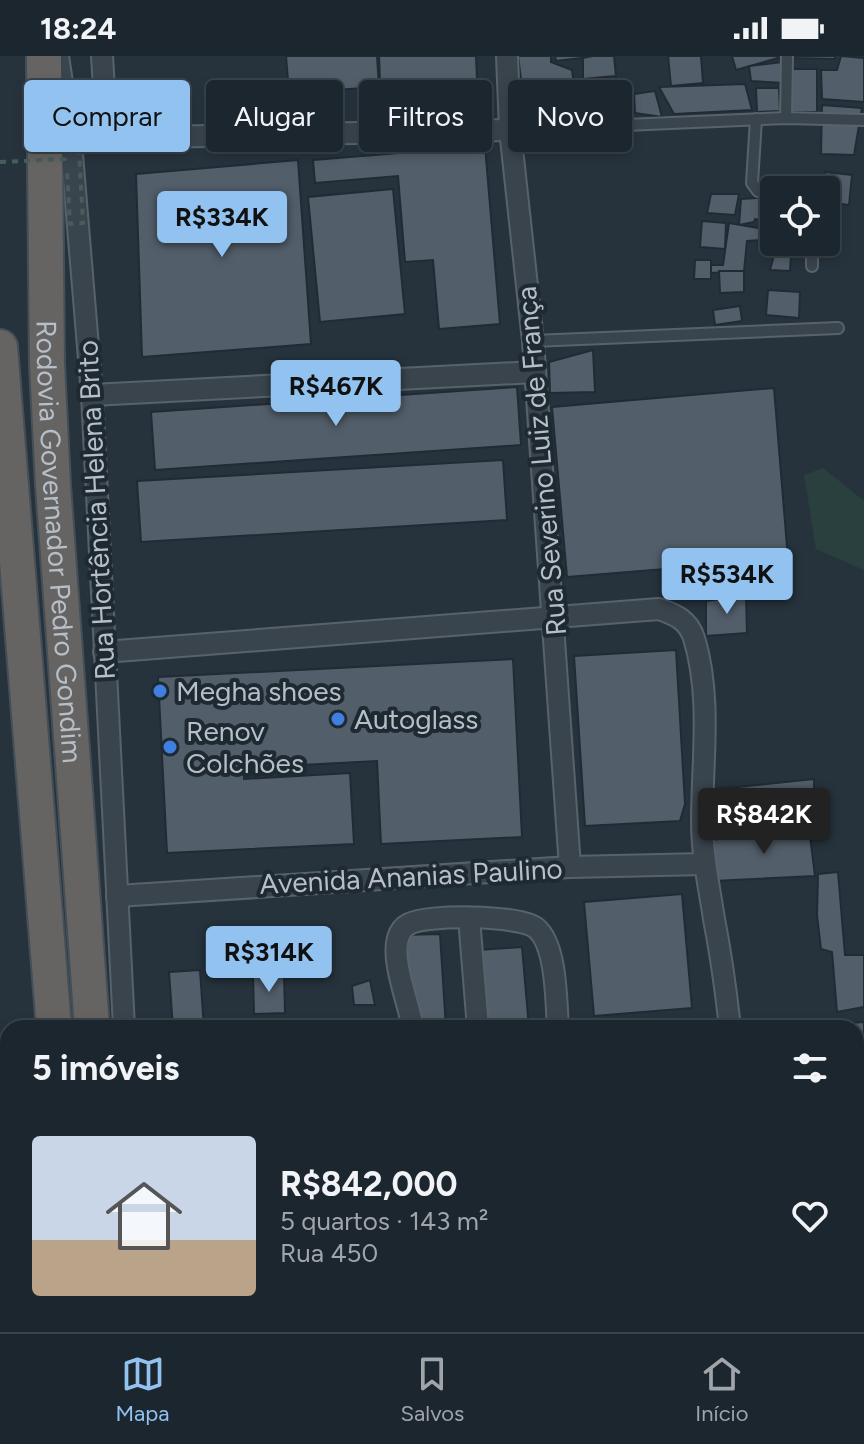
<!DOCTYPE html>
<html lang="pt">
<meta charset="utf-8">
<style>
body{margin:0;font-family:Figtree,sans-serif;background:#29323a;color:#f1f3f6;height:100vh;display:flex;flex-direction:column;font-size:30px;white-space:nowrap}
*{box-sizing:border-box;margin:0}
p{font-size:26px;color:#a0a5aa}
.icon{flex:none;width:44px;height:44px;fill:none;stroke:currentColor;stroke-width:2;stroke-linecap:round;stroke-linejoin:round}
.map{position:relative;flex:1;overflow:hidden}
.drawer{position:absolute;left:0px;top:964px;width:864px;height:312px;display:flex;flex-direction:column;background:#1c262e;border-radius:24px 24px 0 0;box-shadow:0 4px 12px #0003,0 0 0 2px #3a434a}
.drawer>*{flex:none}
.banner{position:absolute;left:24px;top:24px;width:816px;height:72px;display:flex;gap:16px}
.fabs{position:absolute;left:760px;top:120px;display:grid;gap:16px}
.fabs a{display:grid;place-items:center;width:80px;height:80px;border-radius:8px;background:#1c262e;box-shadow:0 4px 12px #0003,0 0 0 2px #3a434a;font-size:40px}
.price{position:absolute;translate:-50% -68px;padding:0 18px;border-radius:8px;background:#92c2f0;color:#111;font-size:26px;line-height:52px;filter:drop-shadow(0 2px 4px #0008)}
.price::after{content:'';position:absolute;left:50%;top:48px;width:24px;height:18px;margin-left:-12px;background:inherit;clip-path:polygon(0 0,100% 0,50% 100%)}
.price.current{background:#222;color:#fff}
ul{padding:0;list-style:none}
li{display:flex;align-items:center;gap:24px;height:200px;padding:0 32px}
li+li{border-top:2px solid #3a434a}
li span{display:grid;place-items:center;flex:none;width:224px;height:160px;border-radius:8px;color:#555}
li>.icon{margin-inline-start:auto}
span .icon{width:96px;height:96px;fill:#fffc;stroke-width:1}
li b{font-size:34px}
h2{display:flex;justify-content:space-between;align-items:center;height:96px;padding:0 32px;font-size:34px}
.chip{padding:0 28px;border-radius:8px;background:#1c262e;box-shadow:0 4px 12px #0003,0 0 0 2px #3a434a;font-size:28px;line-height:72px}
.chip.current{background:#92c2f0;color:#111}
.status{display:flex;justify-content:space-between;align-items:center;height:56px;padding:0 40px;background:#1c262e;direction:ltr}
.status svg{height:22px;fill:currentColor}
.dock{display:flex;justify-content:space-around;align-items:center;height:112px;border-top:2px solid #3a434a;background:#1c262e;font-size:22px;color:#a0a5aa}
.dock a{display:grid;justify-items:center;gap:4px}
.dock .current{color:#92c2f0}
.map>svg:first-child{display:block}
.green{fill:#29403f}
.building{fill:#525e6a;stroke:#212b34;stroke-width:2}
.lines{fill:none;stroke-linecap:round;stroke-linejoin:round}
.service-casing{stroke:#58626b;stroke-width:14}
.minor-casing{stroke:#58626b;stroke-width:24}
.trunk-casing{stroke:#454f58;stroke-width:38}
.service{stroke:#3a444d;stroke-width:10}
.minor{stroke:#3a444d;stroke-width:20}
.trunk{stroke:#656462;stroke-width:34}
.path-bridge{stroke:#485c5c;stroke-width:4;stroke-dasharray:6 6;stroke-linecap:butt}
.shop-dot{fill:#3f7fe0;stroke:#1f2932;stroke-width:3}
.labels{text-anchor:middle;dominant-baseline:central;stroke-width:8;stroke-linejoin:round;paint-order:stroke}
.street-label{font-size:28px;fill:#b6bfc8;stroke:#1f2932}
.poi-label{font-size:28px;fill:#b6bfc8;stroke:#1f2932;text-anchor:start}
</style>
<div class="status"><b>18:24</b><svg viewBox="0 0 49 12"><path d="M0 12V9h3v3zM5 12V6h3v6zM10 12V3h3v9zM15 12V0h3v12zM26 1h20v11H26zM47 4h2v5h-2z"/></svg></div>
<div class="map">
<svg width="864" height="1276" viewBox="0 0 864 1276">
<rect width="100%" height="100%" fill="#26333d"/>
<g class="green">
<path d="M823 412 864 445V514L816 493 804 419Z"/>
<path d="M864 1024V1096L856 1092V1025Z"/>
</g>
<g class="building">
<path d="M286 0H377L379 31 289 37Z"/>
<path d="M379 0H476L478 46 381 50Z"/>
<path d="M518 0H551V6L572 14 575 35 523 39Z"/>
<path d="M555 0H598L556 5Z"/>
<path d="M592 0H614L616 20 583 23V2Z"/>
<path d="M668 0H701L703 27 671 30Z"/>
<path d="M732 0H777L778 2 736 14Z"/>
<path d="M794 0H835V3L794 2Z"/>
<path d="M841 0 864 2V46L822 43 821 14H837Z"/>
<path d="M783 6 784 27 751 25 749 10Z"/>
<rect x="792" y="13" width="25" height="43"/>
<path d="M745 28 752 54 674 58 659 31Z"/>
<path d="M756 32H779L780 55 757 56Z"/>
<path d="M655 35 662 61 635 57 634 38Z"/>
<path d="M630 36 631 57 581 58 580 37Z"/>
<path d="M558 43 559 68 519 69V45Z"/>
<path d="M822 49 862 52 854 99 821 98Z"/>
<path d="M485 90 500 268 439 273 433 204 405 206 398 120 315 127 313 104Z"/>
<path d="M298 104 311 288 142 301 136 118Z"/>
<path d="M825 116 852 119 849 149 826 146V134H824Z"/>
<path d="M393 133 405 258 320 266 308 141Z"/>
<path d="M711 138H739L735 159 707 157Z"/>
<path d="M774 141V166L755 163 754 166 739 169 741 143Z"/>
<path d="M702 165 726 167 725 193 700 191Z"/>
<path d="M729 167 764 173 762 184 747 185 744 215 711 217V209H723Z"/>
<path d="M771 176 774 177V186H796L794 197 769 194Z"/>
<path d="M774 199H791L790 215 770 214Z"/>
<path d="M695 204H711V223H694Z"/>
<path d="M719 215H744V236L720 237Z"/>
<path d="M768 234 800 236 799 262 766 259Z"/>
<path d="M740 250 742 265 715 269 713 254Z"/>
<path d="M593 294 595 336 550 337 549 306Z"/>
<path d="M517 331 521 389 155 414 151 356Z"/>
<path d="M774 332 788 503 567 521 552 351Z"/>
<path d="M503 404 507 464 141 486 137 425Z"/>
<path d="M746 539 747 577 706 580V545Z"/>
<path d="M676 594 685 748 680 765 585 770 574 600Z"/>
<path d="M513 603 522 781 381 788 377 705 244 712V723L350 717 354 788 167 797 158 621Z"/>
<path d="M814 723V754L723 762 720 733Z"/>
<path d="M809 772 815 820 714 825 711 784Z"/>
<path d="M838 816 845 899H864V951L837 956 832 896 821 893 817 859 818 818Z"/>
<path d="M682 838 692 952 594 960 584 846Z"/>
<rect x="255" y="877" width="18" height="14"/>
<path d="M440 878 446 972H421L399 879Z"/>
<path d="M522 891 529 972H486L479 894Z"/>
<path d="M200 914 204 972H173L169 916Z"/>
<path d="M284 917 285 957 254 958 253 918Z"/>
<path d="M370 924 375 949H354L352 930Z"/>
<path d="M329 964H354L355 972H330Z"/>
<path d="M864 966V1013H856V972H786Z"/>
<path d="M864 1118V1162H856V1119Z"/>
<path d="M856 1166H860L864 1220V1257L856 1258Z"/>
</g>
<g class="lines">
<g class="service-casing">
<g id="service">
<path d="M786 62 787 0"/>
<path d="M756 63 752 127 758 135 774 138"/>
<path d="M510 74 786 62 864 64"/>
<path d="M812 210V186"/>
<path d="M533 285 838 272"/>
</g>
</g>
<g class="minor-casing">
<g id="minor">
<path d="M58 0 71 86"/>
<path d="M102 0 107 82"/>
<path d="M507 0 510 74 533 285 570 811"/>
<path d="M92 339 535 316"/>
<path d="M104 596 659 553C676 559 688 564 694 582 712 641 702 706 702 766 702 799 709 830 714 863 721 899 726 935 730 972"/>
<path d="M117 840 570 811 705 808"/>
<path d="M469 862 478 972"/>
<path d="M124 972 92 339 71 86 107 82 510 74"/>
<path d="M413 972C409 948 391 905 398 882 400 875 403 871 409 868 427 858 519 859 536 872 557 889 556 946 558 972"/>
<path d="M0 1108 2 1132"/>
<path d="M0 1127 8 1240"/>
<path d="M10 1268V1276"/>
<path d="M146 1268 147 1276"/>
<path d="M755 1268V1276"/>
</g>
</g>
<g class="trunk-casing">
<g id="trunk">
<path id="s1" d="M44 0 47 309 53 429 92 972"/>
<path d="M0 291 54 972"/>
<path d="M74 1268 75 1276"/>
<path d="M112 1268V1276"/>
</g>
</g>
<use href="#service" class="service"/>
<use href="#minor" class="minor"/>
<use href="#trunk" class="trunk"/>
<path class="path-bridge" d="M0 106 65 103 62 42 76 41 83 167 70 168 67 113"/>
</g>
<g class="shop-dot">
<circle cx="160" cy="635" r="8"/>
<circle cx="338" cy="663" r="8"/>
<circle cx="170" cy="691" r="8"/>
</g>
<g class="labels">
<g class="street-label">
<text transform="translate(541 405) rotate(-95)">Rua Severino Luiz de França</text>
<text transform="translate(96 454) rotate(-93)">Rua Hortência Helena Brito</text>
<text stroke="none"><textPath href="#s1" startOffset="486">Rodovia Governador Pedro Gondim</textPath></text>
<text transform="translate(411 820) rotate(-3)">Avenida Ananias Paulino</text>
</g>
<g class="poi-label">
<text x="176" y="635">Megha shoes</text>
<text x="354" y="663">Autoglass</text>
<text x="186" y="675">Renov<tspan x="186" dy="32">Colchões</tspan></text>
</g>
</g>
</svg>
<div class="fabs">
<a><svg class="icon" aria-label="locate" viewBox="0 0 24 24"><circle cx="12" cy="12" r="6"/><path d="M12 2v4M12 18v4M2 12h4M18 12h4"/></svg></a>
</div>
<b class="price" style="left:222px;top:203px">R$334K</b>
<b class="price" style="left:336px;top:372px">R$467K</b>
<b class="price" style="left:727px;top:560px">R$534K</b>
<b class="price current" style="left:764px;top:800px">R$842K</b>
<b class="price" style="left:269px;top:938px">R$314K</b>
<div class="banner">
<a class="chip current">Comprar</a>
<a class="chip">Alugar</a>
<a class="chip">Filtros</a>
<a class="chip">Novo</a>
</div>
<section class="drawer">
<h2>5 imóveis<svg class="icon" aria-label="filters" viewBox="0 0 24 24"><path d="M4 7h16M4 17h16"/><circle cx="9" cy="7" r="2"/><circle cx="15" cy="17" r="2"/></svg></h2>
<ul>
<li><span style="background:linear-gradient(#c9d6e8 65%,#b9a48a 0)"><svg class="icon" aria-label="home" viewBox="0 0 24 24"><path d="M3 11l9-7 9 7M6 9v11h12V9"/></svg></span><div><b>R$842,000</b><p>5 quartos · 143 m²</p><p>Rua 450</p></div><svg class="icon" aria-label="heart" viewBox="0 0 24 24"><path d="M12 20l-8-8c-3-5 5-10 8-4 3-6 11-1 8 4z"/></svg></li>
</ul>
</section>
</div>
<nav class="dock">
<a class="current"><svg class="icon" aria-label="map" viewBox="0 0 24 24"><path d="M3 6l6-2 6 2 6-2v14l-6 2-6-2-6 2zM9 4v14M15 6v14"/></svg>Mapa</a>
<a><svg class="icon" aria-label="saved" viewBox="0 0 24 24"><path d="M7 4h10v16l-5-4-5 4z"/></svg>Salvos</a>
<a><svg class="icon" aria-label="home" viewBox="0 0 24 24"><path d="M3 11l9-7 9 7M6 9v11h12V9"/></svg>Início</a>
</nav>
